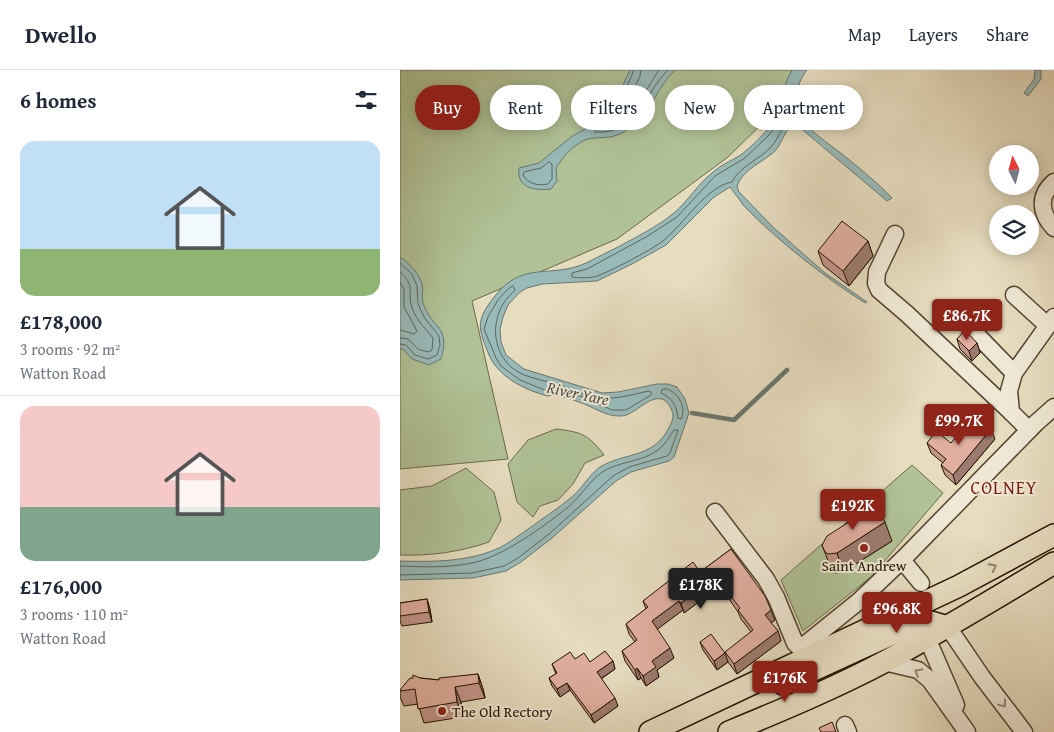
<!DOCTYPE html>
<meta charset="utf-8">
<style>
body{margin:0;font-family:"Gentium Book Plus",serif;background:#f6f6f7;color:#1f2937;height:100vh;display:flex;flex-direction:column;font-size:19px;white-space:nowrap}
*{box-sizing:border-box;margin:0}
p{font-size:16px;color:#747a83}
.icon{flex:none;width:28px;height:28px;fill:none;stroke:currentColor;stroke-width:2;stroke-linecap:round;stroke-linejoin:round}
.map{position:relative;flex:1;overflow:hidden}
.drawer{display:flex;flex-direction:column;background:#fff;width:400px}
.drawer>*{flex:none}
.banner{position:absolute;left:15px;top:15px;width:475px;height:45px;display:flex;gap:10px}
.needle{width:32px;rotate:354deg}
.controls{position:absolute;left:589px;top:75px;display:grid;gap:10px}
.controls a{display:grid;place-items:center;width:50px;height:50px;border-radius:50%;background:#fff;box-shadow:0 2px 12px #0003;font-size:25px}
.price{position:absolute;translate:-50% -42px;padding:0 11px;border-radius:5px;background:#8f2418;color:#fff;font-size:16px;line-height:32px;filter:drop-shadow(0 1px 2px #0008)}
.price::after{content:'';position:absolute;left:50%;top:30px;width:15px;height:11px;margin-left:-8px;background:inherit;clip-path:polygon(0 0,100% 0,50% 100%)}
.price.active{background:#222;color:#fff}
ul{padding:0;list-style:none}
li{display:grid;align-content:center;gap:10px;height:265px;padding:0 20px}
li+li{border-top:1px solid #e0e1e3}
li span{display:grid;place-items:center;height:155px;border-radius:15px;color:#555}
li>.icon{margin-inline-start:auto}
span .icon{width:90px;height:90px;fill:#fffc;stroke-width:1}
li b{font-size:21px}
h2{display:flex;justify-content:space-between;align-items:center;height:60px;padding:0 20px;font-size:21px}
.chip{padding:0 18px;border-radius:22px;background:#fff;box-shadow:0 2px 12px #0003;font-size:18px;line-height:45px}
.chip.active{background:#8f2418;color:#fff}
header{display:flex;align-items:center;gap:30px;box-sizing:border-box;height:70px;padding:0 25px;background:#fff;border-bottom:1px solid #e0e1e3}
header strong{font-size:24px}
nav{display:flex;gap:28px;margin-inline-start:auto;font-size:18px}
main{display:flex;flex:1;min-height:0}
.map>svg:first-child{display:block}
.green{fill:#b0c296;stroke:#6a6a4b}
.water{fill:#98bab9;stroke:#6a776f}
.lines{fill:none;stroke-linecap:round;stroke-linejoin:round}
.shore{stroke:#5e665c;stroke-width:1}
.stream{stroke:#6a776f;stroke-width:4.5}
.minor-casing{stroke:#544530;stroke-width:19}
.major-casing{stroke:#241300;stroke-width:24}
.minor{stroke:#efe8d5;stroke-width:16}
.major{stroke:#e6dcbe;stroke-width:21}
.wall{fill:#c19689;stroke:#241300}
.shaded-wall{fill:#9d7a6f;stroke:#241300}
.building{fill:#e0af9f;stroke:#241300}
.oneway{stroke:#8f8268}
.oneway2{stroke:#948875}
.poi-dot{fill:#8f2418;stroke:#efe8d5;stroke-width:2}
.labels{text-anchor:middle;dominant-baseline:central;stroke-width:4;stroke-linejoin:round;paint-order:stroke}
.poi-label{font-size:15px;fill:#241300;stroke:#efe8d5}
.water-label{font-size:16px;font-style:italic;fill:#4d4d41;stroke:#efe8d5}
.quarter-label{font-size:18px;letter-spacing:1px;fill:#7a1f14;stroke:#efe8d5}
</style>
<header>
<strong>Dwello</strong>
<nav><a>Map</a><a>Layers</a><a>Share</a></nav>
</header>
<main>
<section class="drawer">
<h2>6 homes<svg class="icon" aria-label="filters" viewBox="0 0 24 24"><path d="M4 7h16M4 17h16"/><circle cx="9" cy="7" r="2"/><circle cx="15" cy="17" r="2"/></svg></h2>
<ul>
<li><span style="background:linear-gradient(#bfe0f5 70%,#8fb573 0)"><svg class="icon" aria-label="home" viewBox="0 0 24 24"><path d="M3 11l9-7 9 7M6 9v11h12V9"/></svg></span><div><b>£178,000</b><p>3 rooms · 92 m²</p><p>Watton Road</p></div></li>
<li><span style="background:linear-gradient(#f6c9c9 65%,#7fa58c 0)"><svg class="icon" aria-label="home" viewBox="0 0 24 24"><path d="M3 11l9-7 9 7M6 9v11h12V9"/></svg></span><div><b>£176,000</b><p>3 rooms · 110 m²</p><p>Watton Road</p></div></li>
</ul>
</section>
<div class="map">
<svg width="654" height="662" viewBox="0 0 654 662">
<rect width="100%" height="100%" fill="#e6dcbe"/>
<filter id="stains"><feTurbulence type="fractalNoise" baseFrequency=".004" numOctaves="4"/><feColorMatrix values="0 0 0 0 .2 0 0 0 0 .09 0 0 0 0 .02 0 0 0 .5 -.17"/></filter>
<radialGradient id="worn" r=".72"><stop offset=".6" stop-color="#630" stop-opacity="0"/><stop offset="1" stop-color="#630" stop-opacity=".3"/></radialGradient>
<g class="green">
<path d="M0 0H392L373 43 328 87 217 169 72 231 108 389 0 399Z"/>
<path d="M156 359C181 362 188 364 204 385L185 393 173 414 158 430 140 436 133 447 117 432 108 394 128 370Z"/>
<path d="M512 395 543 423 471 507 403 561 381 510Z"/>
<path d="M66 398 94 422 101 450 89 472C60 482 31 486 0 485V420L32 416Z"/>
</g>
<g class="water">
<path d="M230 0H275C259 15 251 40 236 53 229 59 219 66 209 67 200 68 191 67 183 71 171 77 163 87 156 98L157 111 151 119C135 121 116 118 119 98L139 93 171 67 190 56 215 32Z"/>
<path d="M392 0H407C397 12 394 29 400 44 408 61 428 73 442 84 459 98 477 112 492 128L487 131 404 61 395 51C385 59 383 72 375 81 362 93 343 99 337 116L339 122 373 157 425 203 467 232 465 233C423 206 379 172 344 136 339 130 335 123 330 117L314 127 266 175 232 194 197 211 142 214 127 218 120 222 108 235 103 247 100 259 101 272 106 285 124 299 202 323 218 322 257 314H268L277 317 285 329 289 343 274 387 269 391 231 402 216 411 152 468 121 492 106 501 73 508 0 510V491C33 492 68 492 99 478 108 474 116 467 124 462 140 450 158 439 173 426 183 417 189 405 200 397 223 383 250 388 266 363 269 357 273 352 273 345 272 339 268 331 262 329 247 326 236 345 221 346 206 347 192 336 179 332 171 329 162 326 154 325 147 325 152 327 144 325 123 319 98 306 89 285 78 258 75 251 95 226 123 190 151 209 186 193 197 188 207 182 218 177 236 167 257 157 274 143 288 131 298 114 312 103 320 95 332 91 342 84 350 78 360 68 367 60 381 42 381 19 392 0Z"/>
<path d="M635 0H641V9L628 26 624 23 634 9Z"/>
<path d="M0 187C9 193 19 203 22 214 24 220 21 227 23 233 32 260 51 255 41 289L29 295 12 289 3 279H0Z"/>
</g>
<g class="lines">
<g class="shore">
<path d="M234 0 219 35 195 58V62C239 65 243 24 268 0"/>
<path d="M241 0 240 6 225 38 215 48 216 52C233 48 249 14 259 0"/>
<path d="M389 24 392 26 395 45C381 54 381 66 371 77 359 90 340 96 332 112 307 116 283 155 263 171 253 179 206 204 194 207 188 208 178 208 172 207V203L187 199 246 167 277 147 315 106 345 88 369 65 381 49Z"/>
<path d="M149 92 152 94V109L148 114C138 116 128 114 123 105L124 102 141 98Z"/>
<path d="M0 193 12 204 17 216 18 234 24 247 39 266 40 275 37 285 28 289 15 285 6 275 0 274"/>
<path d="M0 202C15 216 8 218 11 234 14 248 25 258 33 268L32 280 28 282 18 279 8 269 0 268"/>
<path d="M0 212 4 219V237L17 261 14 264 0 260"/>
<path d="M113 216 115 220C112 223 108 227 105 231 88 255 94 291 122 304 133 309 147 311 159 315 173 320 188 327 203 328 218 329 234 324 249 321L251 322V325L226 340H212L181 326 156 320 147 321 120 310 101 296 96 288 84 259 88 247 98 230 106 221Z"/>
<path d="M267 319C278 322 287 338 281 349L278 348C276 334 273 329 261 323L262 320Z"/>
<path d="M0 496C23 497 49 498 72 493 102 487 143 457 167 438 181 427 189 410 204 401 221 391 242 392 258 380 265 375 269 367 274 360H278L270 383 267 386 229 397 213 406 149 464 118 488 104 496 72 503 0 505"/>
</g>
<path class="stream" d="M292 343 334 350 387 300"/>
<g class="minor-casing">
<g id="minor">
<path d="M654 112C638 126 640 143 654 158"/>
<path d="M495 164 477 202 476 213 479 220 507 244 611 342"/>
<path d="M614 225 647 255"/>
<path d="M577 265 614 303"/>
<path d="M629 360 611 342 609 321 614 303 654 247"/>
<path d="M315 442 366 509 376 527 395 573 399 577 407 573 459 531 502 490 636 353 654 337"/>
<path d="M502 490 521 513"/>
<path d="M548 557 582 607 624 662"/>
<path d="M527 568 556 635"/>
<path d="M484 592 518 600 530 610 567 662"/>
<path d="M445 655 448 662"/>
</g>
</g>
<g class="major-casing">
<g id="major">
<path d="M383 614 503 559 531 552 548 557"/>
<path d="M250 662 559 516 654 465"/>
<path d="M329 662C382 640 435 618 486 591 543 560 598 527 654 493"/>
</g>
</g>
<use href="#minor" class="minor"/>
<use href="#major" class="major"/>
</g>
<g class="wall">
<path d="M468 171 473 186 449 216 423 195 418 181Z"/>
<path d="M557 269 577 273 580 283 572 291 560 279Z"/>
<path d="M565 364 595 369 556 415 545 405 541 395 543 393 531 383 527 373H551Z"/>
<path d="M492 471 443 502 435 503 432 501 422 475Z"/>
<path d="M331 479 375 550 371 553 378 561 381 571 337 604 328 592 317 600 303 580 300 572 325 583 351 562 341 549 338 542 320 516 284 543 283 540 257 559 274 588 257 600 259 607 246 616 241 608 238 610 225 591 222 581 235 572 229 564 226 554 246 539 243 531 300 502Z"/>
<path d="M27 529 30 539 32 552 2 556 0 551V533Z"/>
<path d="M175 589 190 592 213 591 215 599 201 609 218 636 194 653 170 620 160 627 152 616 149 608 156 604 152 594Z"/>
<path d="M78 604 83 619 85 628 61 632 62 647 24 653 18 634 4 636 0 627V620L20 608 39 610Z"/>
</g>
<g class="shaded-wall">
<path d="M468 171 473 186 449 216 443 201Z"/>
<path d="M577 273 580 283 572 291 569 281Z"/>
<path d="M591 359 595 369 556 415 553 405Z"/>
<path d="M485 452 492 471 443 502 437 483Z"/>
<path d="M316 507 320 516 284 543 281 533Z"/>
<path d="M27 529 30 539 32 552 29 542Z"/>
<path d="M279 531 283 540 255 561 252 551Z"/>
<path d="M371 540 375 550 369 554 365 545Z"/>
<path d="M378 561 381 571 337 604 334 594Z"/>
<path d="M270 578 274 588 257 600 259 607 246 616 243 606 252 591Z"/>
<path d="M325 583 328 592 317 600 314 591Z"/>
<path d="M213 591 215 599 199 610 197 602Z"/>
<path d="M237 598 241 608 238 610 235 600Z"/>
<path d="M78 604 83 619 85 628 79 613Z"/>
<path d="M167 613 170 620 160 627 157 619Z"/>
<path d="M55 617 61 632 62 647 57 632Z"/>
<path d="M215 628 218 636 194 653 191 645Z"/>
</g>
<g class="building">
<path d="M442 151 468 171 443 201 418 181Z"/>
<path d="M565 260 577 273 569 281 557 269Z"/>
<path d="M579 348 591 359 553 405 541 395 546 389 527 373 536 361 551 373 561 361 565 364Z"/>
<path d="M474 436 485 452 437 483 428 484 425 482 422 475 427 466Z"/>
<path d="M331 479 365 526 371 540 365 545 378 561 334 594 325 582 353 560 338 540 340 538 316 507 281 533 279 531 252 551 270 578 252 591 256 597 243 606 237 598 235 600 222 581 237 570 226 554 248 537 243 531 293 492 300 502Z"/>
<path d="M27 529 29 542 0 546V533Z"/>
<path d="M311 564 325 583 314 591 300 572Z"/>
<path d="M205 581 213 591 197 602 215 628 191 645 167 613 157 619 149 608 157 603 152 594 170 582 175 589 184 583 190 592Z"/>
<path d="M78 604 79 613 55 617 57 632 18 639 15 619 0 621V620L10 608H13V605L20 608 39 610V608Z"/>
<path d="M432 652 436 662H421L419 658Z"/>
</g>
<defs><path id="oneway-chevron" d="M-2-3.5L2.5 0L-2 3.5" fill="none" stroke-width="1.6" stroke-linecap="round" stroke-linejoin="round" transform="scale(1.25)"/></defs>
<use class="oneway" href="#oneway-chevron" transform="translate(593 497) rotate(-28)"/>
<g class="oneway2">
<use href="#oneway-chevron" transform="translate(518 602) rotate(-150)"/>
<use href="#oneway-chevron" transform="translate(603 634) rotate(53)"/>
</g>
<g class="poi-dot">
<circle cx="464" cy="478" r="5"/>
<circle cx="42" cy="641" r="5"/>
</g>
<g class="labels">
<g class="poi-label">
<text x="464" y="495">Saint Andrew</text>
<text x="52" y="641" text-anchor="start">The Old Rectory</text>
</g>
<g class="water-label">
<text transform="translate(178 323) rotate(12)">River Yare</text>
</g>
<g class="quarter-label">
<text x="604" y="417">COLNEY</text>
</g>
</g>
<rect width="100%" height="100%" filter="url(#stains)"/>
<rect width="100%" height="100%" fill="url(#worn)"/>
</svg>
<div class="controls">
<a><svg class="needle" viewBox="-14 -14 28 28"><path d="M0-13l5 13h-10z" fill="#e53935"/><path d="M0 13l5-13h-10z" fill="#747a83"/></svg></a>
<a><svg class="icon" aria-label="layers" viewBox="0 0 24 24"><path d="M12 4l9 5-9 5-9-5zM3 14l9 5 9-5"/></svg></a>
</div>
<b class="price" style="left:567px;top:271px">£86.7K</b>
<b class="price" style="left:559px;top:376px">£99.7K</b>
<b class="price" style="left:453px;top:461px">£192K</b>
<b class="price active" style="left:301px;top:540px">£178K</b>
<b class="price" style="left:497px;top:564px">£96.8K</b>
<b class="price" style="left:385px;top:633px">£176K</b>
<div class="banner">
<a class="chip active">Buy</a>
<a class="chip">Rent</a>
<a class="chip">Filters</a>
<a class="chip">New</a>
<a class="chip">Apartment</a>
</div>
</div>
</main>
